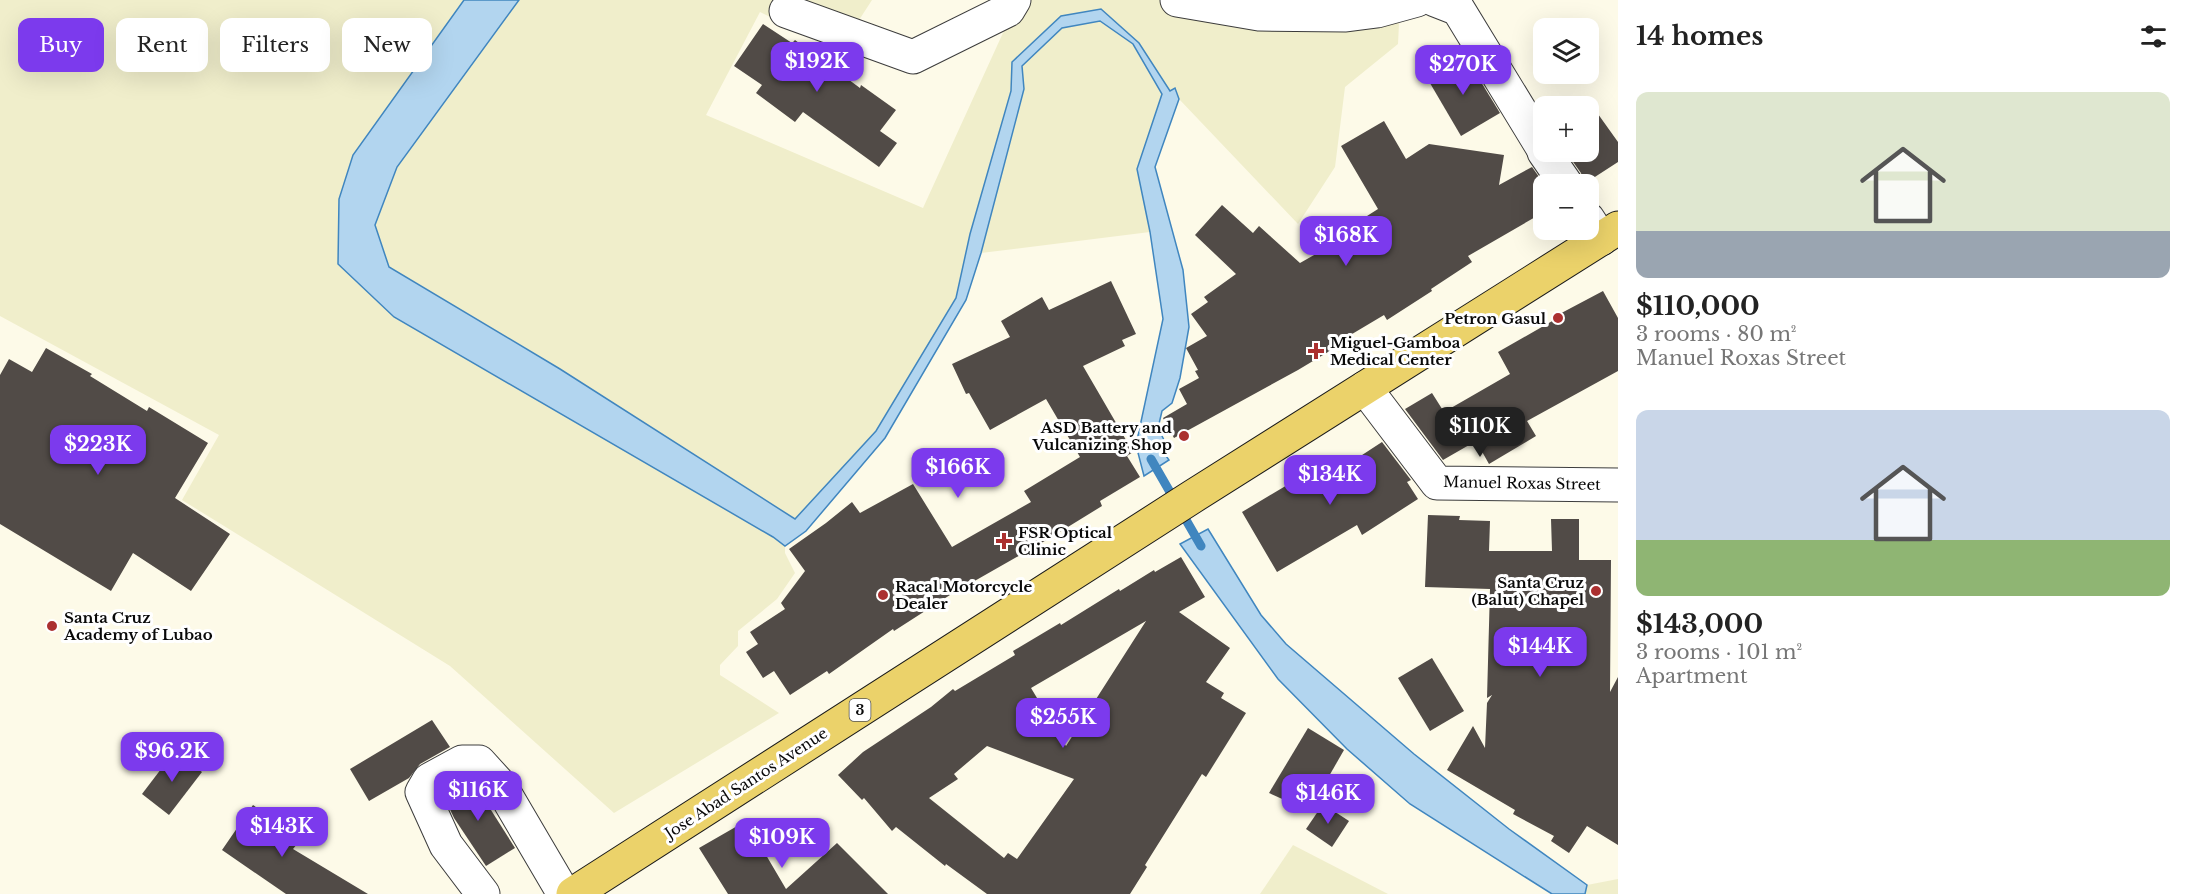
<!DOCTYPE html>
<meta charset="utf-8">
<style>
body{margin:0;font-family:"Libre Baskerville",serif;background:#f2f2f2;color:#222;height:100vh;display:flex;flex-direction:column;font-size:22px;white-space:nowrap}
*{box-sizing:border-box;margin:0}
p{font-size:20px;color:#767676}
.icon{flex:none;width:33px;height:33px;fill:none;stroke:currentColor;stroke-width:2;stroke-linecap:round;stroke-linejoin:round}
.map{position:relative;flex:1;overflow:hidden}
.panel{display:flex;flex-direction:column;background:#fff;width:570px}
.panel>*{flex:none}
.hud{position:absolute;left:18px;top:18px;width:570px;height:54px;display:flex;gap:12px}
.controls{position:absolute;left:1533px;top:18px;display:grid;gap:12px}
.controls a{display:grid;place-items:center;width:66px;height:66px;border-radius:12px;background:#fff;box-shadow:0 6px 24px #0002;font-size:30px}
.price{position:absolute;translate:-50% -51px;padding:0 14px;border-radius:12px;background:#7c3aed;color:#fff;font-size:20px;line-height:39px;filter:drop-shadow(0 2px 3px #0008)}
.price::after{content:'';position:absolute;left:50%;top:36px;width:18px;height:14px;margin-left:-9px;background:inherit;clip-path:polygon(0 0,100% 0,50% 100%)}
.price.active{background:#222;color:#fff}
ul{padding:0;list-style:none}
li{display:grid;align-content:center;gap:12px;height:318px;padding:0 18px}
li span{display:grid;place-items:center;height:186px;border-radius:12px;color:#555}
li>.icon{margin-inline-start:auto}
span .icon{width:108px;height:108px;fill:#fffc;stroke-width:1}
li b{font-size:26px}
h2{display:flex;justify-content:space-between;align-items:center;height:72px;padding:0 18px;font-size:26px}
.chip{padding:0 21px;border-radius:12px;background:#fff;box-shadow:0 6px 24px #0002;font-size:21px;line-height:54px}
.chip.active{background:#7c3aed;color:#fff}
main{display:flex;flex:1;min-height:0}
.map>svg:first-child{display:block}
.farmland{fill:#f0eecb}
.water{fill:#b2d5ef;stroke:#4086bf;stroke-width:1.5}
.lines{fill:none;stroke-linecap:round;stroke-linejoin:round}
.stream{stroke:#4086bf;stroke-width:9}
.building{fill:#514b47;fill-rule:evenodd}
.minor-casing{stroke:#3c3c3c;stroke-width:35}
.major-casing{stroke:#1a1a1a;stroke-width:35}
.minor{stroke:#fff;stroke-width:33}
.major{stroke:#ebd26a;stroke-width:33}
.poi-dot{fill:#ab3030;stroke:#fff;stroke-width:2}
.labels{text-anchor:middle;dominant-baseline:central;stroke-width:6;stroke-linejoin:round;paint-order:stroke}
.shield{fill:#fff;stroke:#535353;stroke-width:1.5}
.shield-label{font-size:14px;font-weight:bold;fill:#090909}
.poi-label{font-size:15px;font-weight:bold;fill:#090909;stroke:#fff;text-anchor:start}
.street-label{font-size:15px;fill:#090909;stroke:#fff}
</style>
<main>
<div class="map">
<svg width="1618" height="894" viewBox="0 0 1618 894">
<rect width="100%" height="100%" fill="#fdfae8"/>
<g class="farmland">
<path d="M0 0H464L353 155 338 264 394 317 773 537 785 546V553L795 573 777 599 738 631V646L720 665V675L779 713 614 813 450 666 182 500 219 435 0 316Z"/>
<path d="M519 0H872L839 51 760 12 706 115 923 208 1018 0H1404L1400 3 1398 44 1345 87 1335 167 1298 224 1179 99 1175 89 1170 92 1139 43 1101 9 1061 16 1012 62 1011 91 970 234 956 298 876 431 795 519 560 369 389 267 375 225 397 167Z"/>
<path d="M1100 21 1133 44 1162 94 1137 169 1150 232 981 253 1024 89 1022 66 1062 28Z"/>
<path d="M1293 845 1388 894H1260Z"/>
<path d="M1618 879V894H1585L1587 885Z"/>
</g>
<g class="water">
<path d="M464 0H519L397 167 375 225 389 267 560 369 795 519 876 431 956 298 970 234 1011 91 1012 62 1061 16 1101 9 1139 43 1170 91 1175 88 1179 99 1155 167 1183 270 1189 327 1180 378 1172 403 1162 411 1158 428 1165 442 1159 446 1169 460 1144 476 1136 445 1163 319 1150 232 1137 169 1162 94 1133 44 1100 21 1062 28 1022 66 1024 89 981 253 966 300 885 438 806 531 785 546 773 537 394 317 338 264 339 199 353 155Z"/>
<path d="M1208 529 1261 615 1286 644 1414 754 1509 829 1587 885 1585 894H1552L1410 804 1347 749 1278 679 1180 544Z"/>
</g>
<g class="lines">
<path class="stream" d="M1151 459 1201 546"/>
</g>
<g class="building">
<path d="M763 24 792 43 795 40 860 88 861 85 896 110 880 131 897 143 879 167 803 112 795 122 756 93 762 85 734 66Z"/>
<path d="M1465 56 1500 113 1461 136 1427 78Z"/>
<path d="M1588 100 1618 142V162L1584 184 1581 173 1566 152H1588Z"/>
<path d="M1384 121 1406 159 1429 144 1504 155 1499 185 1532 167 1544 184V212L1468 256 1472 262 1431 289 1432 291 1387 320 1384 315 1342 340 1343 343 1298 370 1174 438 1163 418 1187 404 1179 389 1199 378 1195 371 1198 370 1186 348 1207 336 1191 314 1208 302 1204 297 1236 274 1195 235 1222 205 1253 233 1259 226 1300 263 1337 242 1334 237 1378 209 1341 146Z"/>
<path d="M1111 281 1136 334 1122 340 1125 346 1083 366 1133 452 1127 456 1140 477 1100 501 1102 506 1050 538 950 595 894 631 893 629 829 674 827 671 790 695 774 671 763 678 746 652 758 644 750 632 785 609 781 603 805 571 789 549 826 523 852 502 860 513 913 484 952 547 1031 502 1024 491 1080 457 1046 399 990 430 969 393 966 394 952 364 1010 337 1001 321 1042 297 1049 310Z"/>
<path d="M1603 291 1618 318V371L1527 421 1536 436 1489 464 1476 441 1443 460 1405 409 1432 393 1444 412 1510 374 1498 352 1554 320 1552 318Z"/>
<path d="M46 348 92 374 90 376 147 411 149 407 208 443 175 498 230 534 191 591 133 553 111 591 0 524V375L9 359 32 372Z"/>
<path d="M1382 442 1411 480 1407 482 1418 499 1362 535 1357 525 1277 572 1242 512 1299 478 1300 480 1328 462 1336 472Z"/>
<path d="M1428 515 1460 516 1459 520 1490 521 1489 551H1552L1551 519H1579V560H1611L1610 692 1618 677V845L1587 826 1569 853 1551 841 1554 836 1513 814 1515 810 1447 770 1473 726 1485 748 1487 703 1492 695 1487 698 1490 589 1425 587Z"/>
<path d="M1181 557 1205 597 1179 612 1230 648 1206 682 1224 693 1221 698 1246 713 1206 777 1202 774 1145 865 1147 867 1130 894H987L946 864 945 866 896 827 892 831 864 798 862 800 838 775 863 752 931 707 953 689 955 691 1015 655 1013 651 1060 623 1061 625 1119 589 1120 591 1154 570 1155 572ZM1146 621 1066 746 1031 688ZM987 746 1074 779 1017 859 1008 853 1004 858 929 798 958 779 954 774Z"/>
<path d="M1432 658 1464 711 1430 731 1398 678Z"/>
<path d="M432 720 450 747 420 764 409 778 369 801 350 769Z"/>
<path d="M1308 728 1344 750 1309 811 1269 793Z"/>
<path d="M174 752 202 772 169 815 142 794Z"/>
<path d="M467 781H471L477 788 515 848 486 866 454 818 443 794Z"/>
<path d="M1323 804 1349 821 1332 847 1306 829Z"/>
<path d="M253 805 302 838 293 849 368 894H286L222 850Z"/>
<path d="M746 821 786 889 837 843 888 894H728L699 848Z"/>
</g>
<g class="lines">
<g class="minor-casing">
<g id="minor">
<path d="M1177 0 1259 14 1346 15 1377 11 1417 0"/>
<path d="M1435 0 1458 9 1544 150"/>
<path d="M786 11 913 57 1008 10 1014 0"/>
<path d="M1544 152 1566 184"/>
<path d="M1588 219 1601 239"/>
<path d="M1365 388 1437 483 1618 485"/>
<path d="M483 894 446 845 422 792 429 780 462 762H479L500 785 564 894"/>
</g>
</g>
<g class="major-casing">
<path id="major" d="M573 894 1192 497 1618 228"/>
</g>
<use href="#minor" class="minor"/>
<use href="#major" class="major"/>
</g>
<g class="poi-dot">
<circle cx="1558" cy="318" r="6"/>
<path d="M1313 342h6v6h6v6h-6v6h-6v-6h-6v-6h6z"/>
<circle cx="1184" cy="436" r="6"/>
<path d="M1001 532h6v6h6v6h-6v6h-6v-6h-6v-6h6z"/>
<circle cx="1596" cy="591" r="6"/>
<circle cx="883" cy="595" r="6"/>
<circle cx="52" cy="626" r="6"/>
</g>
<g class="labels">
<rect class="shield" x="849.5" y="699" width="21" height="22" rx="4.5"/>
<g class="shield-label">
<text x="860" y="710">3</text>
</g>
<g class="poi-label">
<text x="1546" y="318" text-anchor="end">Petron Gasul</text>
<text x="1330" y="342">Miguel-Gamboa<tspan x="1330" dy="17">Medical Center</tspan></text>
<text x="1172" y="427" text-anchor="end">ASD Battery and<tspan x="1172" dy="17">Vulcanizing Shop</tspan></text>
<text x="1018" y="532">FSR Optical<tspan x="1018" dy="17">Clinic</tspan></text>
<text x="1584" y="582" text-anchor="end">Santa Cruz<tspan x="1584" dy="17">(Balut) Chapel</tspan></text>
<text x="895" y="586">Racal Motorcycle<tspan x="895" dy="17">Dealer</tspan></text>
<text x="64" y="617">Santa Cruz<tspan x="64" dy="17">Academy of Lubao</tspan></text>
</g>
<g class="street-label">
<text transform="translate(1522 483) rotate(1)">Manuel Roxas Street</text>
<text transform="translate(746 783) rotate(-33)">Jose Abad Santos Avenue</text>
</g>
</g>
</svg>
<div class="controls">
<a><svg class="icon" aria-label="layers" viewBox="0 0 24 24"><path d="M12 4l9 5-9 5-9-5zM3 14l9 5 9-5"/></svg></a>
<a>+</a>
<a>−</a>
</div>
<b class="price" style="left:817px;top:93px">$192K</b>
<b class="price" style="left:1463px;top:96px">$270K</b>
<b class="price" style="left:1346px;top:267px">$168K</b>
<b class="price active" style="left:1480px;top:458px">$110K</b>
<b class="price" style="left:98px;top:476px">$223K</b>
<b class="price" style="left:958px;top:499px">$166K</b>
<b class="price" style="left:1330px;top:506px">$134K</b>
<b class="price" style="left:1540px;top:678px">$144K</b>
<b class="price" style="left:1063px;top:749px">$255K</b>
<b class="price" style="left:172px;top:783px">$96.2K</b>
<b class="price" style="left:478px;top:822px">$116K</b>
<b class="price" style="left:1328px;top:825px">$146K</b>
<b class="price" style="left:282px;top:858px">$143K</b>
<b class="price" style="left:782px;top:869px">$109K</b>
<div class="hud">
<a class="chip active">Buy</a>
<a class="chip">Rent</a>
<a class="chip">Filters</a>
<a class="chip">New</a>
</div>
</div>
<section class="panel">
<h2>14 homes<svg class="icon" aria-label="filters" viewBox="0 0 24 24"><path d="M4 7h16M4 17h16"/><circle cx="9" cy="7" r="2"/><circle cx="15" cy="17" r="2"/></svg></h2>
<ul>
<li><span style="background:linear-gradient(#dfe7d0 75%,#9aa5b1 0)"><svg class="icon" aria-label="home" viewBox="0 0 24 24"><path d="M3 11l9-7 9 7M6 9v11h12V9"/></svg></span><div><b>$110,000</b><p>3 rooms · 80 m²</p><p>Manuel Roxas Street</p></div></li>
<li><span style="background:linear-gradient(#c9d6e8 70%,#8fb573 0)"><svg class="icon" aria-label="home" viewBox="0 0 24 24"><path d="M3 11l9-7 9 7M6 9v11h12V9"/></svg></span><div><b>$143,000</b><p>3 rooms · 101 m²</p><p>Apartment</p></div></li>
</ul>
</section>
</main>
